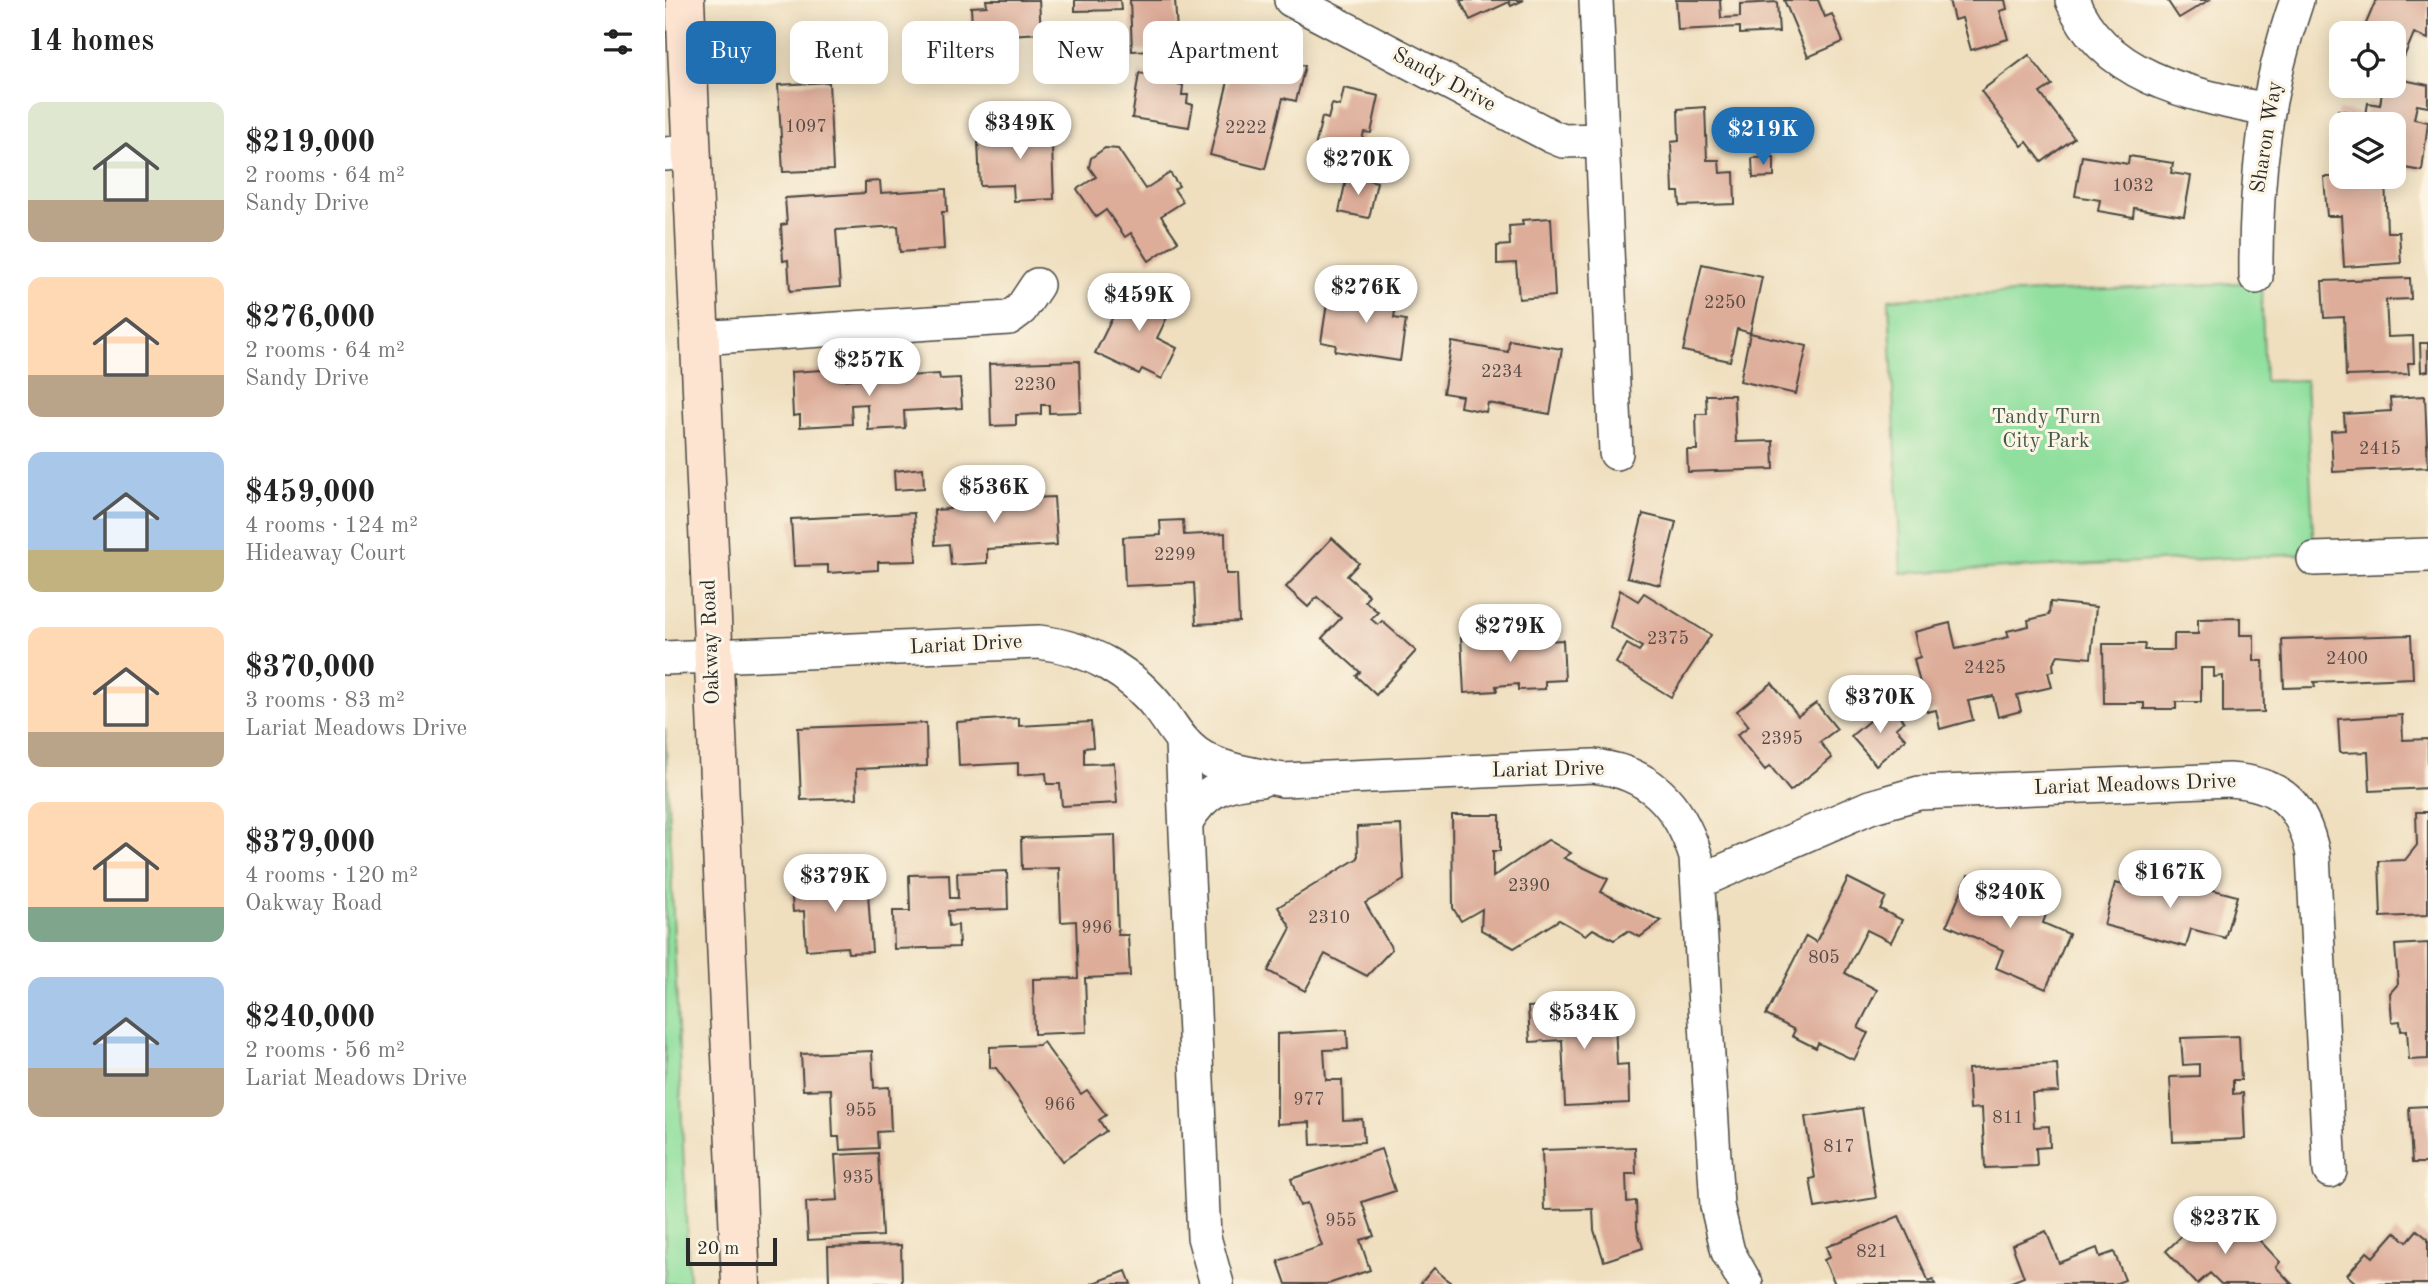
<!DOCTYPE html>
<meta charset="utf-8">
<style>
body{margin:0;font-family:"Old Standard TT",serif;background:#f6f6f6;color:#222;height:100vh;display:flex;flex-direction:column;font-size:26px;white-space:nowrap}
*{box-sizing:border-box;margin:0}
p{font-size:23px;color:#767676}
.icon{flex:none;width:38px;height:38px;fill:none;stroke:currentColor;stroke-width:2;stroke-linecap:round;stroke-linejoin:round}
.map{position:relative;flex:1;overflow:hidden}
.details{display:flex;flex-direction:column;background:#fff;width:665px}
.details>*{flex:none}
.hud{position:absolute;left:21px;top:21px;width:665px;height:63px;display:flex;gap:14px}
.fabs{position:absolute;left:1664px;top:21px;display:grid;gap:14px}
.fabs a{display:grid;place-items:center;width:77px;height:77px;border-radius:14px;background:#fff;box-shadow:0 4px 18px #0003;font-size:35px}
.scale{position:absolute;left:21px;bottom:18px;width:91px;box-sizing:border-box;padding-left:7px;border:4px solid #2b2b2b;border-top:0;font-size:19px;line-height:24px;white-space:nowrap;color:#2b2b2b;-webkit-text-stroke:5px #fcf5e5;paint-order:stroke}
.price{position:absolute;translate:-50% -60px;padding:0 16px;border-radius:24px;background:#fff;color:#222;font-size:23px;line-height:46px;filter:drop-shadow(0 2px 4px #0008)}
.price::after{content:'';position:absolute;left:50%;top:42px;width:21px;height:16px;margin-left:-10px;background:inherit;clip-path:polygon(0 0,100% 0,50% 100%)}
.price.selected{background:#1f6fb2;color:#fff}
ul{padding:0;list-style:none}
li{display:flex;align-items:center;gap:21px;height:175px;padding:0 28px}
li span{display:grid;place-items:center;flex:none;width:196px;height:140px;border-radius:14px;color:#555}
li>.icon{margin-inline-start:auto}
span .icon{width:84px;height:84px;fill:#fffc;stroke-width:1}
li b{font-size:30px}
h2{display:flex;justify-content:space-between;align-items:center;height:84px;padding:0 28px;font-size:30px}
.pill{padding:0 24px;border-radius:14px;background:#fff;box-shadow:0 4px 18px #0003;font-size:24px;line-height:63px}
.pill.selected{background:#1f6fb2;color:#fff}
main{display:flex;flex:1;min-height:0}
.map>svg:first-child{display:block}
.green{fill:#90df9e;stroke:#5e8564;stroke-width:2}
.building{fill:#ddad9a}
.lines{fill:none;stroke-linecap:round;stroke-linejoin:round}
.street-casing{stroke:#484641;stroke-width:36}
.secondary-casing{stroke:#484641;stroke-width:41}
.street{stroke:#fff;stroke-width:33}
.secondary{stroke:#fde4d1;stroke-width:38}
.labels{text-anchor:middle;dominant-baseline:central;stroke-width:6;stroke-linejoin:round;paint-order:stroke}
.number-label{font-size:18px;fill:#584c47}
.street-label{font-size:21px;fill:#2b2b2b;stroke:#fcf5e5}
.park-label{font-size:21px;fill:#445848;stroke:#fcf5e5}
</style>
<main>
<section class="details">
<h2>14 homes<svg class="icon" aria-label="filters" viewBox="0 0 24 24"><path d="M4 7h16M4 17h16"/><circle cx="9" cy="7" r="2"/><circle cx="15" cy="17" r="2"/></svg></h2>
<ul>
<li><span style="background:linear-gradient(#dfe7d0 70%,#b9a48a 0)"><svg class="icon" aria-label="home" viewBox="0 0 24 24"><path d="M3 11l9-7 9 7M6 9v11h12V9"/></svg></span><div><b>$219,000</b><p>2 rooms · 64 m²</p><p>Sandy Drive</p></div></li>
<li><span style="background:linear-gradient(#ffd9b3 70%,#b9a48a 0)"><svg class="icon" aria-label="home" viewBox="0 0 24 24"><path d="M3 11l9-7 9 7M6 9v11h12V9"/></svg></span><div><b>$276,000</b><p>2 rooms · 64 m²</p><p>Sandy Drive</p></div></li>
<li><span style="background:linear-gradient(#a9c7e8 70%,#c2b280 0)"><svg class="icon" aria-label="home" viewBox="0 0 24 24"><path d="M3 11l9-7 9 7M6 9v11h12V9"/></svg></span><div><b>$459,000</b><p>4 rooms · 124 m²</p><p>Hideaway Court</p></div></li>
<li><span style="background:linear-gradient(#ffd9b3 75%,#b9a48a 0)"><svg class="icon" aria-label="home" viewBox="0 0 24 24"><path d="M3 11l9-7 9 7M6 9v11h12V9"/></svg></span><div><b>$370,000</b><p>3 rooms · 83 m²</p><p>Lariat Meadows Drive</p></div></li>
<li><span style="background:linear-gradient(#ffd9b3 75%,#7fa58c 0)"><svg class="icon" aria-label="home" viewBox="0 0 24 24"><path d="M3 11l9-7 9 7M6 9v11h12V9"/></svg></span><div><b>$379,000</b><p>4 rooms · 120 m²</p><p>Oakway Road</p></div></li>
<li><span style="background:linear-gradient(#a9c7e8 65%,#b9a48a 0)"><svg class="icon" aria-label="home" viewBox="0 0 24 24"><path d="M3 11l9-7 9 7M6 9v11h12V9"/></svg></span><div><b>$240,000</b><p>2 rooms · 56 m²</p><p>Lariat Meadows Drive</p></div></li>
</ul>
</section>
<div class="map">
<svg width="1763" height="1284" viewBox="0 0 1763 1284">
<rect width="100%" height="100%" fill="#fcf5e5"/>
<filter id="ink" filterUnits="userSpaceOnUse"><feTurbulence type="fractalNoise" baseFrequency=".0143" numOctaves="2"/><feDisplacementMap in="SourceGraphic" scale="14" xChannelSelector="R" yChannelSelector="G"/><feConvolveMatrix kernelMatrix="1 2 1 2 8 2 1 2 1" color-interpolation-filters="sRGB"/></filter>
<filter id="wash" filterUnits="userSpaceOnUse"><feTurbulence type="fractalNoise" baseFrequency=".00686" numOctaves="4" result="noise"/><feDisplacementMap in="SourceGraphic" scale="28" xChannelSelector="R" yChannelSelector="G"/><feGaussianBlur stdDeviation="1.57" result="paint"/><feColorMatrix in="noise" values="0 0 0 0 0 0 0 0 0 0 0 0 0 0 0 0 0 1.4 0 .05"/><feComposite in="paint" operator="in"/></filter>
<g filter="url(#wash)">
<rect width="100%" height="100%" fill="#efdfbf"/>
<g class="green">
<path d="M1596 282 1600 381 1641 380 1649 554 1236 573 1224 299Z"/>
<path d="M0 728 24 1284H0Z"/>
</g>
<g id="blocks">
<g class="building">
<path d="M321 0H374L376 33 341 35 342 45 308 47 306 7 322 6Z"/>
<path d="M410 0H455L456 10 410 11Z"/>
<path d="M465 0H510L513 49 467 51Z"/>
<path d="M795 0H859L846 6 844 2 805 20Z"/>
<path d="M1011 0H1055L1056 18 1075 17V4L1112 2 1114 32 1075 34V27L1013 30Z"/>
<path d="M1119 0H1153L1160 17 1167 14 1178 42 1143 57Z"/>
<path d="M1284 0H1340L1342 9 1335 11 1343 39 1306 50 1297 18 1289 20Z"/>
<path d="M1502 0H1544L1514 18Z"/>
<path d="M1711 0H1763V39L1749 33 1734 69 1729 66V33H1697Z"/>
<path d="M1364 55 1387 85 1375 93 1409 138 1377 162 1362 142 1357 146 1316 91Z"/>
<path d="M603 57 640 66 631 101 618 98 600 169 545 155 565 73 598 80Z"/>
<path d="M474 73 506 78V83L518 85 517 95H523L522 103 528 105 524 127 467 118Z"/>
<path d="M1729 78 1763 85V107L1752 105 1749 119 1763 122 1757 171 1729 166V124H1676V142L1668 141 1673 110 1701 115 1703 103 1715 105 1718 86H1729Z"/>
<path d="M164 82 168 170 118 172 113 85Z"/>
<path d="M679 88 714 96 706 133 699 132 691 162 680 159 676 173 646 165 657 117 663 119 667 104 675 106Z"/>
<path d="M1040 107 1042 160H1054L1055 173 1069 172 1070 204 1015 206 1014 192H1008L1006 142 1014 141 1013 109Z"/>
<path d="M386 121 389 199 349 201 348 185 315 186 313 142 339 140 338 123Z"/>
<path d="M440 148 453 149 480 189 505 173 514 186 509 189 518 202 496 216 513 241 484 261 466 233 460 237 441 210 431 217 412 189 431 177 424 167 426 158Z"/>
<path d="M1417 156 1463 164 1464 156 1508 163 1506 173 1526 176 1519 216 1469 208 1468 217 1433 211 1435 200 1410 196Z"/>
<path d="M1109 157V177L1088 178 1087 158Z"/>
<path d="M682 175 712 182 704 218 674 212Z"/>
<path d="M1659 177H1720L1722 232H1734L1736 263 1679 267 1676 216H1662Z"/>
<path d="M215 181 216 193 281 189 282 212H277L279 249 235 252 233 226 171 230 175 287 125 291 123 260 118 261 116 225 122 224 120 198 200 193V182Z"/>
<path d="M886 218 890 296 854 299 851 263 832 264V246L845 245 844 226 858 225 857 220Z"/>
<path d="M1037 264 1097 277 1085 333 1072 329 1065 361 1018 351Z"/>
<path d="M1745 278 1746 299 1721 300 1723 337 1748 336 1749 363H1743L1744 374 1681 376 1679 317 1659 318 1657 281Z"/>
<path d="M465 282 509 303 492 338 512 348 497 379 477 369 474 374 430 353Z"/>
<path d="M694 285 733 291 729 318 741 320 735 361 670 351 671 345 656 342 663 297 692 302Z"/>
<path d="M1085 333 1142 346 1131 394 1075 381Z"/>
<path d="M844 340 897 349 885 414 823 403 821 412 795 407 797 396 778 393 787 342 843 352Z"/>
<path d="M1755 343H1763V371L1756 372Z"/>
<path d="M414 361 416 412 384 413V405H376V414L351 415V425L326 426 324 364Z"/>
<path d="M174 369 175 380 274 374 275 379 295 378 297 408 239 411 240 428 203 430 202 404 186 405 187 424 135 427V415L128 416 126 372Z"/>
<path d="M1041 395H1069L1071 442 1108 441 1109 469 1023 472 1022 450H1032L1031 414H1042Z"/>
<path d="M1760 396 1763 467 1668 472 1666 431 1680 430 1679 414 1726 411 1725 398Z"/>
<path d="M258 468 259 488 230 490 229 471Z"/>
<path d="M344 485 345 499 389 497 392 545 322 549V563L286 565 284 544 270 545 269 510 285 509 284 502 314 500 313 487Z"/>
<path d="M249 513 251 561 213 562V570L163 573V565L129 566 126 519Z"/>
<path d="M978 514 1011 522 995 585 962 577Z"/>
<path d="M518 520 519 535 560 533 561 574H572L574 622 531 624 529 583 460 586 458 537 496 535 495 521Z"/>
<path d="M667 538 694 563 682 576 704 595 700 601 713 612 706 619 713 625 717 621 751 651 711 695 691 676 695 672 657 638 676 618 652 597 643 607 621 587Z"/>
<path d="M955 590 973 601 979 593 1046 635 1006 697 951 663 962 644 974 651 977 647 945 627Z"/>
<path d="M1385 602 1431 607 1426 658 1393 655 1388 664 1389 671 1383 672 1387 687 1352 695 1356 711 1333 717 1328 696 1303 701 1308 720 1275 729 1271 710 1262 712 1249 659 1255 657 1249 632 1285 623 1291 649 1344 637 1342 631 1364 626 1363 620 1384 615Z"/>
<path d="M1575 618V635H1589V661H1598L1599 712 1558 713V676L1549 677V668H1536V702H1511V709H1479V703H1439L1438 644H1480L1479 650H1509V634H1533V619Z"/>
<path d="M823 635V644L898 640 900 680 880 681V689L853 690V684L831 686 832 691 799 693 796 637Z"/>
<path d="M1746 635 1748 678 1649 682 1650 687 1619 688 1617 639Z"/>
<path d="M1107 683 1133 716 1151 703 1172 729 1155 742 1167 758 1125 791 1105 766 1100 770 1072 735 1084 726 1072 711Z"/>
<path d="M1224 704 1239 721 1231 728 1241 739 1211 765 1186 736Z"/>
<path d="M1737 715 1738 740 1763 739V788L1705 791 1703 752 1675 753 1673 719Z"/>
<path d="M354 718V726L426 722 428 747 419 748V764L449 763 452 803 397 806 395 784H382L381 773 353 775V763L294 766 292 722Z"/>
<path d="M261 723 262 766 191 769 192 798 136 800 133 728Z"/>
<path d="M1751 812H1763V915L1716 917 1714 861 1740 860 1752 845Z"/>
<path d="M787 815H835V851H828V877L883 840 906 853 899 858 943 879 936 892 996 921 975 937 963 931 949 940 928 929 921 935 894 920 849 948 816 930 817 909 796 921 788 908Z"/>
<path d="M736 825 739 880 700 903 727 949 702 976 660 954 640 991 603 971 626 928 613 907 693 858 692 827Z"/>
<path d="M450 835 453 935H463L465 976 420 978 422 1032 369 1034 368 979 413 978 411 921 396 922 394 868 357 869 356 838Z"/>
<path d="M342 871 343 909 283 911 284 926 293 925 294 947 229 949 228 911H245L244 875 284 874 285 898H293L292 873Z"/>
<path d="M1483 873 1572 896 1560 938 1526 929 1521 947 1439 925 1450 883 1478 890Z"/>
<path d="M1303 875 1383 909 1378 923 1404 934 1381 989 1331 968 1338 950 1282 925Z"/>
<path d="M1183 878 1221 897 1215 909 1237 920 1226 942 1202 930 1180 973 1212 990 1193 1028 1203 1033 1189 1060 1153 1043 1151 1048 1127 1036 1130 1030 1101 1015 1141 936 1151 942Z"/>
<path d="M202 879 207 952 183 953 182 947 141 950 139 911 128 912 126 884Z"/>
<path d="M1763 943V1059L1744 1060 1742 1030 1736 1031 1735 1021 1727 1022 1725 993 1733 984 1730 945Z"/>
<path d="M949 1003 952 1065 963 1064 964 1103 900 1106 897 1040 865 1042 863 1007Z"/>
<path d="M682 1030 683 1049 659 1050 661 1080H677L678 1120 697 1119 699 1142 646 1145 645 1122 612 1124V1034Z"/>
<path d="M1574 1036 1576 1080H1568V1094L1578 1093 1580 1139 1508 1142 1505 1077 1534 1076V1064L1518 1065 1516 1038Z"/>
<path d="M378 1042 416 1094 422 1090 441 1115 434 1120 441 1131 398 1161 331 1068H325V1047L374 1045Z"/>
<path d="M207 1051 209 1088 224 1087 226 1131 212 1132 213 1148 175 1150 174 1137H168L166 1089 138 1090 136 1054Z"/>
<path d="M1392 1064 1394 1092 1367 1093 1369 1127 1384 1126 1385 1147 1371 1148 1372 1166 1320 1168 1317 1108 1305 1109 1303 1069Z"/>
<path d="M1763 1106V1163H1747L1744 1107Z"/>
<path d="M1197 1108 1211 1198 1150 1208 1145 1179 1150 1178 1140 1117Z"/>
<path d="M970 1147 971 1174H961L962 1202 971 1201 972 1228 978 1248 939 1261 929 1230 928 1209 879 1210 877 1150Z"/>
<path d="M716 1149 730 1191 697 1202 709 1236 695 1240 705 1270 663 1284H621L613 1261 657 1246 642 1203 635 1206 626 1179Z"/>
<path d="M213 1153 217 1236 143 1240 141 1202 173 1200 170 1155Z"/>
<path d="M1542 1212 1563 1233 1568 1228 1578 1237 1585 1230 1615 1262 1611 1267 1627 1284H1556L1545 1273 1532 1284 1501 1251Z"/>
<path d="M1234 1216 1264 1282 1268 1280 1270 1284H1170L1159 1260 1165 1257 1161 1247Z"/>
<path d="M1752 1230 1763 1239V1284H1692L1682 1275 1702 1252 1708 1257 1730 1232 1742 1242Z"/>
<path d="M1381 1231 1394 1263 1432 1248 1435 1257 1449 1252 1460 1280 1449 1284H1341L1359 1277 1347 1245Z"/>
<path d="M236 1245 237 1284 164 1282 163 1247Z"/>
<path d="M769 1268 787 1284H755Z"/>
<path d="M461 1271 466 1284H426Z"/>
</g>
</g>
</g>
<g filter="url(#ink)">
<use href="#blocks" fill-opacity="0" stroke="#484641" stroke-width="2"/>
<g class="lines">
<g class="street-casing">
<g id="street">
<path d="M626 0 886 136 898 141 937 140"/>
<path d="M931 0 951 453"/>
<path d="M1407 0C1439 79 1529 95 1602 110"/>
<path d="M0 154 25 152"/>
<path d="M1591 277C1590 181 1600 91 1632 0"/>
<path d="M33 338 344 318 356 309 372 285"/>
<path d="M1649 559 1763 555"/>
<path d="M0 658 374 642C424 648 467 672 497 712 508 727 516 742 531 753 556 771 589 774 618 780L928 766C985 772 1014 804 1031 857L1052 1206 1063 1252 1081 1284"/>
<path d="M517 742 539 1237 552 1284"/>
<path d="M521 822C540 790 559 782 596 780"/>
<path d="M1035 881 1205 807 1254 793 1564 780C1615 783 1638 804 1648 855L1665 1171"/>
</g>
</g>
<g class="secondary-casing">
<path id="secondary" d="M20 0 76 1284"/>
</g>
<use href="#street" class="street"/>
<use href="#secondary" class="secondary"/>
</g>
</g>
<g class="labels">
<g class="number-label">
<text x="141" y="127">1097</text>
<text x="581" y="128">2222</text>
<text x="1468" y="186">1032</text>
<text x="1060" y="303">2250</text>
<text x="837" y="372">2234</text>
<text x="370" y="385">2230</text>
<text x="1715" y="449">2415</text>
<text x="510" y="555">2299</text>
<text x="1003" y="639">2375</text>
<text x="1682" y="659">2400</text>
<text x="1320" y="668">2425</text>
<text x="1117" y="739">2395</text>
<text x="864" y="886">2390</text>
<text x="664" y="918">2310</text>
<text x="432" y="928">996</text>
<text x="1159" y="958">805</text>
<text x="644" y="1100">977</text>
<text x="395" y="1105">966</text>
<text x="196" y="1111">955</text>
<text x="1343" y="1118">811</text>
<text x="1174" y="1147">817</text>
<text x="193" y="1178">935</text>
<text x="676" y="1221">955</text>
<text x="1207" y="1252">821</text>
</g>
<g class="street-label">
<text transform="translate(779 80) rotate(28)">Sandy Drive</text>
<text transform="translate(1602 137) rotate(-81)">Sharon Way</text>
<text transform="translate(46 642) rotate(-92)">Oakway Road</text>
<text transform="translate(301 645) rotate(-3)">Lariat Drive</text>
<text transform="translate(883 770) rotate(-1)">Lariat Drive</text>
<text transform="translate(1470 785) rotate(-2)">Lariat Meadows Drive</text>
</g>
<g class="park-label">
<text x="1381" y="417">Tandy Turn<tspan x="1381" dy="24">City Park</tspan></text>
</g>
</g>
</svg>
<div class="fabs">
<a><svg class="icon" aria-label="locate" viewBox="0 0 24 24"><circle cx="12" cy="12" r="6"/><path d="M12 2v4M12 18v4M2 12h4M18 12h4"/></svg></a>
<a><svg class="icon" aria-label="layers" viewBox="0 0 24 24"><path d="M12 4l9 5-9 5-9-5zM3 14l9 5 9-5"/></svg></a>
</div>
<div class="scale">20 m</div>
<b class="price" style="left:355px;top:161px">$349K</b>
<b class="price selected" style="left:1098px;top:167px">$219K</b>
<b class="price" style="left:693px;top:197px">$270K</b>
<b class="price" style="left:701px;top:325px">$276K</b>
<b class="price" style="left:474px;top:333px">$459K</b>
<b class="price" style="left:204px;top:398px">$257K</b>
<b class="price" style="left:329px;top:525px">$536K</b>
<b class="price" style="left:845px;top:664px">$279K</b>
<b class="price" style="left:1215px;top:735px">$370K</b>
<b class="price" style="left:1505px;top:910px">$167K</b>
<b class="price" style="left:170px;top:914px">$379K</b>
<b class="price" style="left:1345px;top:930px">$240K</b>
<b class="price" style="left:919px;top:1051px">$534K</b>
<b class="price" style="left:1560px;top:1256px">$237K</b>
<div class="hud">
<a class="pill selected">Buy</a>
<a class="pill">Rent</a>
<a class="pill">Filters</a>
<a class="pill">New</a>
<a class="pill">Apartment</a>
</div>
</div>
</main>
